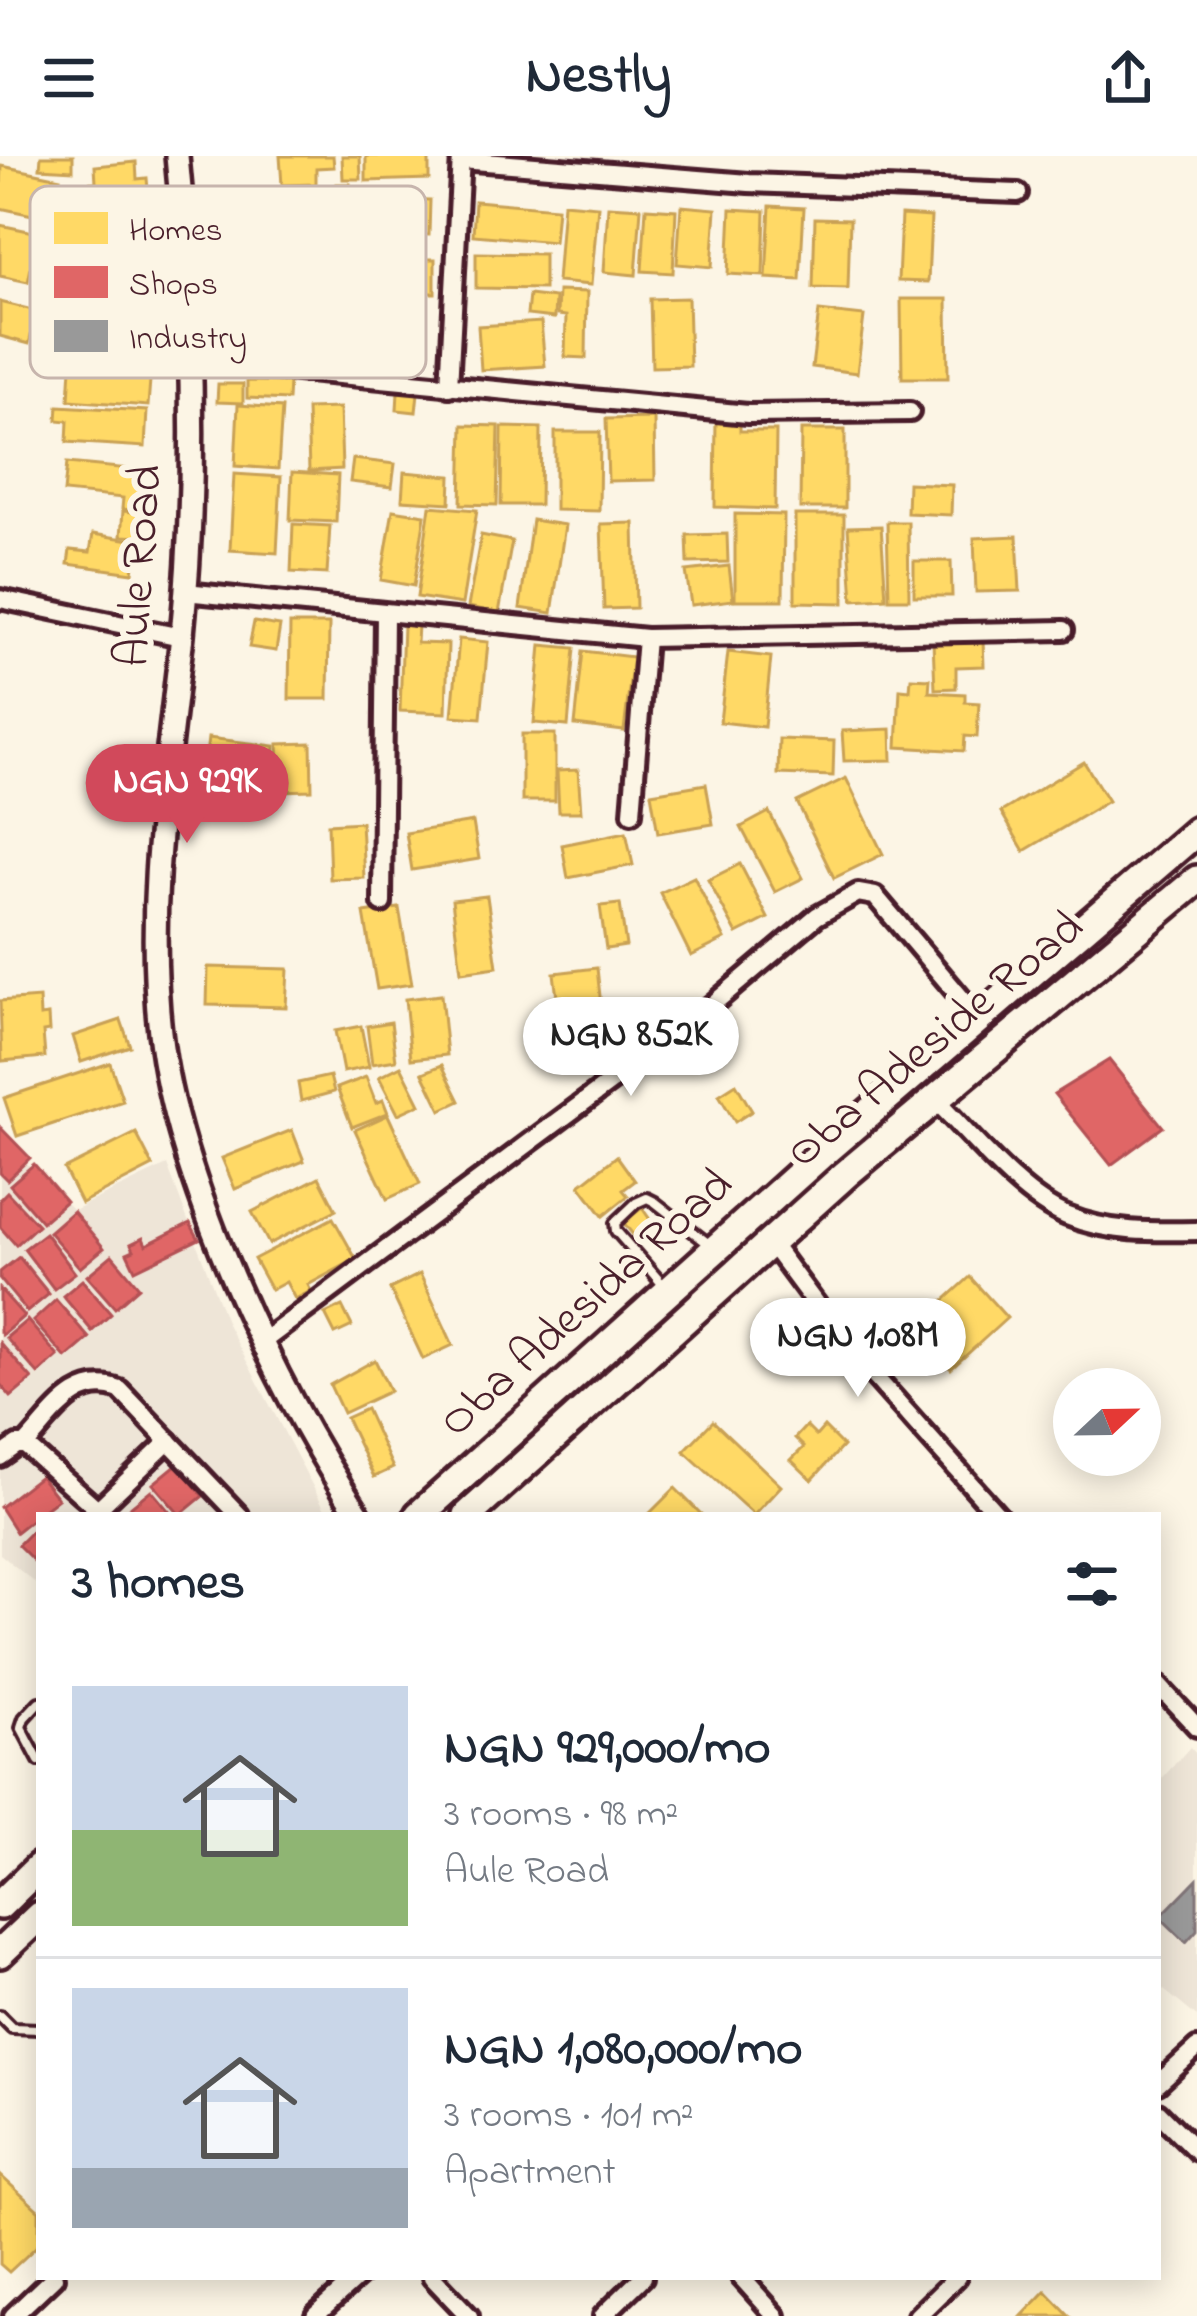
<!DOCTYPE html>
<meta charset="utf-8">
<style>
body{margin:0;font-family:"Indie Flower",sans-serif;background:#f2f2f3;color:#1f2937;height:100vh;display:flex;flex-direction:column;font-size:45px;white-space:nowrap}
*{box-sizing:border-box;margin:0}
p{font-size:39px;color:#747a83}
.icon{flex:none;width:66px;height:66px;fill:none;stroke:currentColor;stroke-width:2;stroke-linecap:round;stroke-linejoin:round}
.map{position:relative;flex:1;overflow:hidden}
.drawer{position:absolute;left:36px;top:1356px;width:1125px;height:768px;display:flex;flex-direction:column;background:#fff;border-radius:0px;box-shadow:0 6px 30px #0003}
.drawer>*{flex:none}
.needle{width:78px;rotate:68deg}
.fabs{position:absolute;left:1053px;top:1212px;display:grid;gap:24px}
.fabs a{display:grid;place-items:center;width:108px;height:108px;border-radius:50%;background:#fff;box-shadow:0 6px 30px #0003;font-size:60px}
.price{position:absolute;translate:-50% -102px;padding:0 27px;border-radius:42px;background:#fff;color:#222;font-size:39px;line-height:78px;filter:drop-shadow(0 3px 6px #0008)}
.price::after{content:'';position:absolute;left:50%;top:72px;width:36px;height:27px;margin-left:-18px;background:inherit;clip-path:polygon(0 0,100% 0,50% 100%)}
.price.current{background:#d1495b;color:#fff}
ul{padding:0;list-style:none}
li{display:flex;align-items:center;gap:36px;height:300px;padding:0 36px}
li+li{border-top:3px solid #e0e1e3}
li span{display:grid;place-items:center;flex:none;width:336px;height:240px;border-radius:0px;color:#555}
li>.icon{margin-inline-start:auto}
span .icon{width:144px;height:144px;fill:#fffc;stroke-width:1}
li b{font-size:51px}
h2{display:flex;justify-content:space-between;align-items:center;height:144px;padding:0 36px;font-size:51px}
header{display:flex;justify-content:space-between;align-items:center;height:156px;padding:0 36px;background:#fff;font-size:54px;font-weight:700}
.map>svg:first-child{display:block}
.built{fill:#eee5d7}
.homes{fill:#ffd966;stroke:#c9a154;stroke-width:3}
.shops{fill:#e06666;stroke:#b35154;stroke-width:3}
.industry{fill:#999;stroke:#817478;stroke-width:3}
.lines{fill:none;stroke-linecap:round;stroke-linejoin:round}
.service-casing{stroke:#4a1f2b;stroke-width:16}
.minor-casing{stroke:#4a1f2b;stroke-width:26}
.tertiary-casing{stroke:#4a1f2b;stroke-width:30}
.primary-casing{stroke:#4a1f2b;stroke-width:36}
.service{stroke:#fcf5e5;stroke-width:8}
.minor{stroke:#fcf5e5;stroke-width:16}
.tertiary{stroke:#fcf5e5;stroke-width:21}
.primary{stroke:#fcf5e5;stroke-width:27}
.labels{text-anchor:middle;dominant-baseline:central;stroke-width:12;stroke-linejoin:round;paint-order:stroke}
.street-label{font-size:48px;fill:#4a1f2b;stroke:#fcf5e5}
.key{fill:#fcf5e5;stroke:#c7b5ad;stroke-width:3}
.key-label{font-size:33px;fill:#4a1f2b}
</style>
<header><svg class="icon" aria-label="menu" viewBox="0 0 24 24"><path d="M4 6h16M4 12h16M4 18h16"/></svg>Nestly<svg class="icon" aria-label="share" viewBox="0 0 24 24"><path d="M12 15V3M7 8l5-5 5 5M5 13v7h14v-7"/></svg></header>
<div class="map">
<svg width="1197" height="2160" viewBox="0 0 1197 2160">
<rect width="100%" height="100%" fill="#fcf5e5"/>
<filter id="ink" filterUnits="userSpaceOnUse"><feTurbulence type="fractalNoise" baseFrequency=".00833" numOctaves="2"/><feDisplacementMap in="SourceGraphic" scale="24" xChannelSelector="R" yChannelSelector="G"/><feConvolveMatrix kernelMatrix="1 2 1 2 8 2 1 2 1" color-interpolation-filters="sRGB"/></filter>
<g filter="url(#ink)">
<g class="built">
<path d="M0 980 73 1054 167 1009 227 1168 328 1359H39V1430L0 1398Z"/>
<path d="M1190 1591 1197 1599V1861L1158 1829V1627Z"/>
</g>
<g class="homes">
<path d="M41 0H73V14L40 12Z"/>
<path d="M280 0H333L334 11 316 12V28L282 29Z"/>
<path d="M342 0H360L361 23H343Z"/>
<path d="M366 0H429V23L366 25Z"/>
<path d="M136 6 137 23 147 22 150 56 84 60 81 27 96 26 95 10Z"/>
<path d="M2 10 60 22 51 63 0 52Z"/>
<path d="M337 28H350L351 71H338Z"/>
<path d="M353 42 430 44 429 79 352 77Z"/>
<path d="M475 45 557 52 554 86 473 79Z"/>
<path d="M563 47 598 50 591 129 557 126Z"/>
<path d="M608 50 641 52 636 119 604 116Z"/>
<path d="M681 50 716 53 712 111 677 108Z"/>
<path d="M770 50 804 52 800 124 766 122Z"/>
<path d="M646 52 676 54 673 117 642 115Z"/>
<path d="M731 53 765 55 763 120 728 118Z"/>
<path d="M901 59 931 61 928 126 898 125Z"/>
<path d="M815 62 850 63 848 133 813 132Z"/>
<path d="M0 69 38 77 28 126 0 120Z"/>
<path d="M476 97 544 98V133L476 132Z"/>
<rect x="408" y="103" width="27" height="34"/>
<path d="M558 135 587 136 586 202 565 201 566 160 557 159Z"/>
<path d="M529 139 555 142 554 162 527 159Z"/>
<path d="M688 142 690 210 652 211 650 143Z"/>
<path d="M901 143H947L948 222H902Z"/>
<path d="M0 146 37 155 29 188 0 180Z"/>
<path d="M819 155 864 160 857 217 812 211Z"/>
<path d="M541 166 545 210 481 214 478 170Z"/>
<path d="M140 210 151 211 148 250 69 244 71 211 140 216Z"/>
<path d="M247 225 289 226 288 244 247 242Z"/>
<path d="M218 228H243V247L217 246Z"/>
<path d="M398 236 418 237 416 256 397 254Z"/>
<path d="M238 249 282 252 278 313 235 310Z"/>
<path d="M58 250 147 255 145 291 67 286 68 265 57 264Z"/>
<path d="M340 252 342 313 309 315 307 253Z"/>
<path d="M654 262 655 324 608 325 606 263Z"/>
<path d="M716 263 740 264V275H776L775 353 715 351Z"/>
<path d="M463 269 499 270 497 349 461 348Z"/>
<path d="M502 271 541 272 540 349H501Z"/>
<path d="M801 274H845V352H800Z"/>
<path d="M555 276H600L599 355 555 354Z"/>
<path d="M353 303 395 308 392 331 350 326Z"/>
<path d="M67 307 141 314 138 355 122 353 123 342 64 336Z"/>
<path d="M292 316 338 319 336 366 290 364Z"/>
<path d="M404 316 451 320 450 347 402 344Z"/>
<path d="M234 318 281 321 277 397 230 394Z"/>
<path d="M908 327 952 329 951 359 907 357Z"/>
<path d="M430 350 477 354 462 448 417 441Z"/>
<path d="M393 354 425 359 414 430 381 424Z"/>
<path d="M123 355 143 357 141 381 121 380Z"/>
<path d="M735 358 784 359 783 444H735Z"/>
<path d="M795 359H844V447L795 446Z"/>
<path d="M532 364 565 369 552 457 520 452Z"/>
<path d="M887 366H908L909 443H889Z"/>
<path d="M634 367 636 452 604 453 601 368Z"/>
<path d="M293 368 330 370 327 418 291 416Z"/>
<path d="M881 370 886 442 853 444 848 371Z"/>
<path d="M93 378 137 385 133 417 68 408 70 394 90 396Z"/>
<path d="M727 378 728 406 688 407 687 379Z"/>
<path d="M481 379 512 385 499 457 468 451Z"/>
<path d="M1017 380 1020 435 976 436 974 382Z"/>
<path d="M914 405H951L952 440H914Z"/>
<path d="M729 410 733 444 691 449 686 415Z"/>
<path d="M254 466 280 470 276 495 249 491Z"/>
<path d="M290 468H329L328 543H289Z"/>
<path d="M403 469H418L417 487 448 488 446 557 400 555Z"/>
<path d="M459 483 488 486 481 562 452 560Z"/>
<path d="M983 484 984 510 956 511V532L935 533 933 485Z"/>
<path d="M541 489 575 492 568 570 534 567Z"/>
<path d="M583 495 633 501 624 575 575 569Z"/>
<path d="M728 496 771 501 764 571 720 566Z"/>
<path d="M911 522 930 523 929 536 965 538V546L979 547 977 581 965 580 964 595 897 591 900 533 910 534Z"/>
<path d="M891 573 892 604 844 605 842 575Z"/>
<rect x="522" y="578" width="33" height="67"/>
<path d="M208 582 275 590 272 625 204 618Z"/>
<path d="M779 583 834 585 833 620 778 618Z"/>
<path d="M311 587 312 634 280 635 278 588Z"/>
<path d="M1084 606 1108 645 1024 695 1001 656Z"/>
<path d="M578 614 581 656H559L557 615Z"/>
<path d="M846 622 883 698 834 722 797 646Z"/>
<path d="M706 628 713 668 658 677 651 637Z"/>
<path d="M769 656 803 722 775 736 741 671Z"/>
<path d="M361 666 364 722 330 723 328 668Z"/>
<path d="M473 666 479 703 412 714 406 677Z"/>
<path d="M626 676 633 709 568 722 562 689Z"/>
<path d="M740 708 768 762 737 778 708 724Z"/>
<path d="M694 721 725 783 691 800 660 737Z"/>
<path d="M487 740 497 811 461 816 452 744Z"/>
<path d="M620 748 626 790 606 793 600 750Z"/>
<path d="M399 752 412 828 377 833 364 757Z"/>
<path d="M208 811 288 813 286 851 207 849Z"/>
<path d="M597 812 605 888 563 893 554 817Z"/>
<path d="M441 839 447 899 411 903 405 843Z"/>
<path d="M39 842 40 860 48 859 49 875 43 876 45 901 2 905 0 845Z"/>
<path d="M121 864 130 890 81 906 73 880Z"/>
<path d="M391 866 396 904 372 908 367 870Z"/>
<path d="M361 870 369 911 343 916 335 875Z"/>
<path d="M110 907 123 945 17 980 4 942Z"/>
<path d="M442 909 460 945 441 954 423 917Z"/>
<path d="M401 910 420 948 398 958 379 921Z"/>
<path d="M330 920 334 936 301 945 298 927Z"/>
<path d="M366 921 376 947 383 944 388 957 352 971 337 932Z"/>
<path d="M736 928 752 955 735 966 719 939Z"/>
<path d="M388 959 420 1028 387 1043 355 974Z"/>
<path d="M292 974 304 1005 235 1033 222 1002Z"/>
<path d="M136 977 153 1010 81 1047 64 1013Z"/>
<path d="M617 1000 635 1025 623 1034 628 1040 603 1060 580 1029Z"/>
<path d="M319 1021 336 1054 269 1088 252 1056Z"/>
<path d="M642 1052 656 1072 638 1085 623 1066Z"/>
<path d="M333 1062 356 1103 308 1129 311 1135 295 1143 286 1126 271 1134 254 1103Z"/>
<path d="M420 1118 453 1189 423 1203 390 1133Z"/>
<path d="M970 1121 1007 1162 951 1213 914 1172Z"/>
<path d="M342 1150 352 1170 335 1178 325 1158Z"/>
<path d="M375 1204 390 1235 343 1257 330 1229Z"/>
<path d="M366 1253 393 1312 374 1321 346 1262Z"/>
<path d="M713 1265 781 1330 754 1359 684 1295Z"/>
<path d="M806 1270 816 1280 824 1271 843 1290 812 1324 791 1304 804 1291 795 1282Z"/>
<path d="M675 1332 702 1359H648Z"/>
<path d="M0 2019 39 2055V2088L9 2116 0 2108Z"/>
<path d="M1046 2135 1070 2160H1022Z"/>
</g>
<g class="shops">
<path d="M1109 904 1163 971 1111 1009 1054 938Z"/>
<path d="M0 971 30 1002 7 1024 0 1017Z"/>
<path d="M34 1008 66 1045 42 1066 10 1029Z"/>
<path d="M7 1036 38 1069 16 1089 0 1071V1043Z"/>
<path d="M73 1055 104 1092 80 1112 49 1076Z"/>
<path d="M190 1067 199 1083 135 1114 127 1097 134 1094 131 1088 143 1082 146 1089Z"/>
<path d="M45 1077 75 1117 54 1133 24 1093Z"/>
<path d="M112 1099 139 1131 115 1152 87 1120Z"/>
<path d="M19 1101 49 1138 27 1156 0 1123V1116Z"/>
<path d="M82 1124 111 1158 92 1175 63 1140Z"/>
<path d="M0 1133 24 1160 2 1179 0 1176Z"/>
<path d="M56 1144 89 1182 66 1202 33 1165Z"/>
<path d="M27 1164 58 1200 38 1218 6 1182Z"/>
<path d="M0 1187 32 1223 11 1241 0 1228Z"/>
<path d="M177 1308 203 1340 180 1359 153 1328Z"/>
<path d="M40 1320 58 1343 16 1376 0 1351Z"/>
<path d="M151 1334 172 1359H135L129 1352Z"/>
<path d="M39 1368V1410L18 1389Z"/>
</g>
<path class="industry" d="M1197 1723V1774L1186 1786 1160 1761Z"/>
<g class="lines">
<g class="service-casing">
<g id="service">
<path d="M664 1130 616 1075 615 1067 636 1047 647 1042 655 1046 710 1089"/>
<path d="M39 1546 24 1562 21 1571 39 1605"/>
<path d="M0 1860 12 1872 39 1873"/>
</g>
</g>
<g class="minor-casing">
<g id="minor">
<path d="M461 4 749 27 1018 37"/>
<path d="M192 205 748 258 910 256"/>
<path d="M449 231 461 0"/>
<path d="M185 436 646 482 1064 474"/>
<path d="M0 443 181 481"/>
<path d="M632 657 646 482"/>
<path d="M382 747 385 458"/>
<path d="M934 943C971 979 1020 1041 1067 1060 1108 1077 1154 1076 1197 1075"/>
<path d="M770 1086 844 1186 998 1359"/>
<path d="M262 1186 694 864 817 760 858 737 875 740 978 862"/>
<path d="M25 1289C53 1260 77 1217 120 1234L239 1359"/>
<path d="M0 1301 17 1289H25L104 1359"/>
<path d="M98 1353 169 1285"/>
<path d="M1158 1529 1197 1571"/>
<path d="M1158 1928 1197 1892"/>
<path d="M1158 1956 1197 1995"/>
<path d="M432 2121 469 2160"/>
<path d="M741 2121 776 2160"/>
<path d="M13 2160 54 2121"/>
<path d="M315 2160 358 2121"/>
<path d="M603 2160 643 2121"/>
<path d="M917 2160 957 2121"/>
</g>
</g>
<g class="tertiary-casing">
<path id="tertiary" d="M177 0C193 160 198 319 182 479 168 613 145 741 160 876 177 1026 276 1233 359 1359"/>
</g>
<g class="primary-casing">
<g id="primary">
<path d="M419 1359 826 994 1197 675"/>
<path d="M468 1359 846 1018 1197 724"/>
<path d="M0 1749 39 1711"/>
<path d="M0 1797 39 1760"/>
</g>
</g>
<use href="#service" class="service"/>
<use href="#minor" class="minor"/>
<use href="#tertiary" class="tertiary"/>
<use href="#primary" class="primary"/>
</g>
</g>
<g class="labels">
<g class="street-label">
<text transform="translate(141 410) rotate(-86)">Aule Road</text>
<text transform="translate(936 885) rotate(-40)">Oba Adeside Road</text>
<text transform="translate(587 1148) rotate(-42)">Oba Adesida Road</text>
</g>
</g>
<rect x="30" y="30" width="396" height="192" rx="18" class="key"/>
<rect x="54" y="56" width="54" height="32" fill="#ffd966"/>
<rect x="54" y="110" width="54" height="32" fill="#e06666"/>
<rect x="54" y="164" width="54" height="32" fill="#999"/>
<g class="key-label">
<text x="129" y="84">Homes</text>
<text x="129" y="138">Shops</text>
<text x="129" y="192">Industry</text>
</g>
</svg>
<div class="fabs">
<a><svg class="needle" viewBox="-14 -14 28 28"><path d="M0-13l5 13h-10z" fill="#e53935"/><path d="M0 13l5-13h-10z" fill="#747a83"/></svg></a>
</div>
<b class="price current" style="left:187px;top:690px">NGN 929K</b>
<b class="price" style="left:631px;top:943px">NGN 852K</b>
<b class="price" style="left:858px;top:1244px">NGN 1.08M</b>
<section class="drawer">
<h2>3 homes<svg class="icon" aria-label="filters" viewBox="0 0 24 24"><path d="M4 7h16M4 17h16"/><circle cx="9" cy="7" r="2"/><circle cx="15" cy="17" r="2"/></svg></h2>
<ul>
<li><span style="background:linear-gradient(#c9d6e8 60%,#8fb573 0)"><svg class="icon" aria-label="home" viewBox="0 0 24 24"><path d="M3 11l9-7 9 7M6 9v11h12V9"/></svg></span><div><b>NGN 929,000/mo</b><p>3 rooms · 98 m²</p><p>Aule Road</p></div></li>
<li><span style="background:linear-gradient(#c9d6e8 75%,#9aa5b1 0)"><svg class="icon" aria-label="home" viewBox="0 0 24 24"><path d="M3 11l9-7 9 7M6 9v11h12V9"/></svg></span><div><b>NGN 1,080,000/mo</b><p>3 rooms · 101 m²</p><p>Apartment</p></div></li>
</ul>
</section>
</div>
